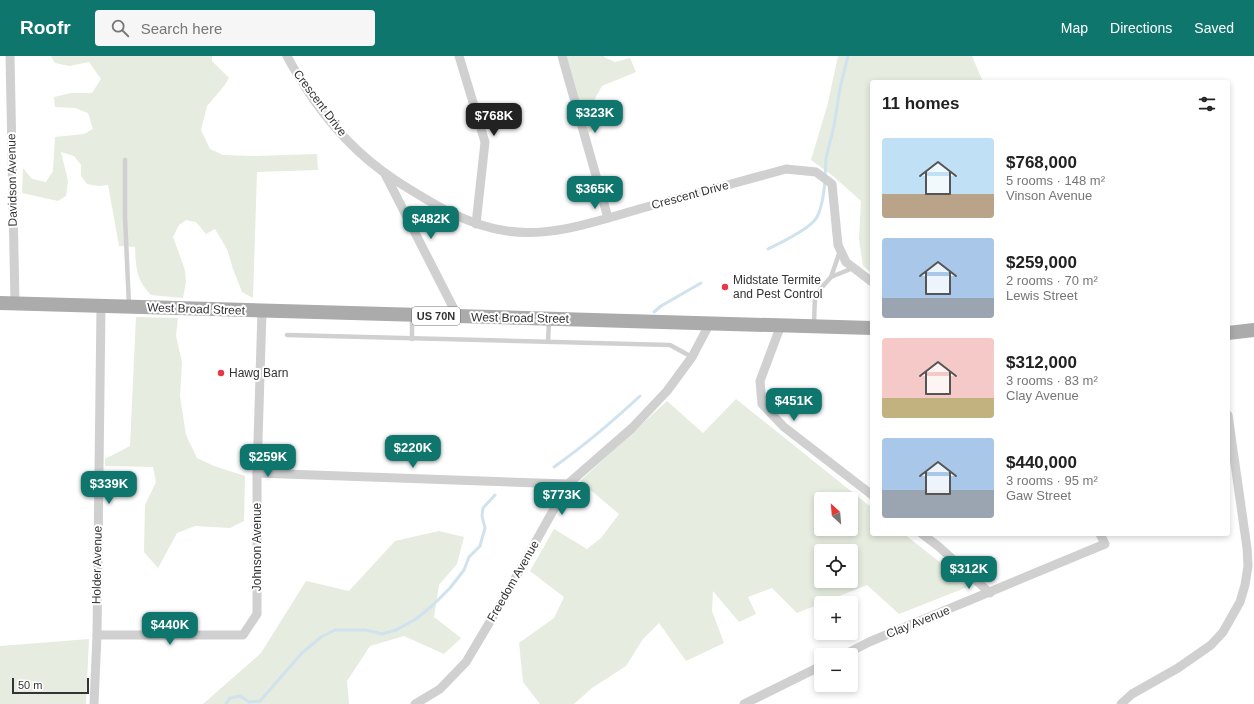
<!DOCTYPE html>
<meta charset="utf-8">
<style>
body{margin:0;font-family:Helvetica,sans-serif;background:#f6f6f6;color:#222;height:100vh;display:flex;flex-direction:column;font-size:15px;white-space:nowrap}
*{box-sizing:border-box;margin:0}
p{font-size:13px;color:#767676}
.icon{flex:none;width:22px;height:22px;fill:none;stroke:currentColor;stroke-width:2;stroke-linecap:round;stroke-linejoin:round}
.map{position:relative;flex:1;overflow:hidden}
.sheet{position:absolute;left:870px;top:24px;width:360px;height:456px;display:flex;flex-direction:column;background:#fff;border-radius:4px;box-shadow:0 2px 6px #0003}
.sheet>*{flex:none}
.needle{width:26px;rotate:334deg}
.buttons{position:absolute;left:814px;top:436px;display:grid;gap:8px}
.buttons a{display:grid;place-items:center;width:44px;height:44px;border-radius:4px;background:#fff;box-shadow:0 2px 6px #0003;font-size:20px}
.scale{position:absolute;left:12px;bottom:10px;width:77px;box-sizing:border-box;padding-left:4px;border:2px solid #333;border-top:0;font-size:11px;line-height:14px;white-space:nowrap;color:#333;-webkit-text-stroke:3px #fff;paint-order:stroke}
.price{position:absolute;translate:-50% -34px;padding:0 9px;border-radius:8px;background:#0f766e;color:#fff;font-size:13px;line-height:26px;filter:drop-shadow(0 1px 2px #0008)}
.price::after{content:'';position:absolute;left:50%;top:24px;width:12px;height:9px;margin-left:-6px;background:inherit;clip-path:polygon(0 0,100% 0,50% 100%)}
.price.current{background:#222;color:#fff}
ul{padding:0;list-style:none}
li{display:flex;align-items:center;gap:12px;height:100px;padding:0 12px}
li span{display:grid;place-items:center;flex:none;width:112px;height:80px;border-radius:4px;color:#555}
li>.icon{margin-inline-start:auto}
span .icon{width:48px;height:48px;fill:#fffc;stroke-width:1}
li b{font-size:17px}
h2{display:flex;justify-content:space-between;align-items:center;height:48px;padding:0 12px;font-size:17px}
header{display:flex;align-items:center;gap:24px;box-sizing:border-box;height:56px;padding:0 20px;background:#0f766e;color:#fff}
header strong{font-size:19px}
nav{display:flex;gap:22px;margin-inline-start:auto;font-size:14px}
.search{width:280px;height:36px;background:#f6f6f6;display:flex;align-items:center;gap:10px;box-sizing:border-box;padding:0 14px;border-radius:4px;color:#767676;font-size:15px}
.map>svg:first-child{display:block}
.green{fill:#e6ecdf;fill-rule:evenodd}
.lines{fill:none;stroke-linecap:round;stroke-linejoin:round}
.stream{stroke:#cfe2ee;stroke-width:3}
.service{stroke:#d0d0d0;stroke-width:4.5}
.minor{stroke:#d0d0d0;stroke-width:9}
.primary{stroke:#ababab;stroke-width:14}
.poi-dot{fill:#e63946;stroke:#fff;stroke-width:1.5}
.labels{text-anchor:middle;dominant-baseline:central;stroke-width:4;stroke-linejoin:round;paint-order:stroke}
.shield{fill:#fff;stroke:#707070;stroke-width:1}
.shield-label{font-size:11px;font-weight:bold;fill:#333}
.street-label{font-size:12px;fill:#333;stroke:#fff}
.poi-label{font-size:12px;fill:#333;stroke:#fff;text-anchor:start}
</style>
<header>
<strong>Roofr</strong>
<div class="search"><svg class="icon" aria-label="search" viewBox="0 0 24 24"><circle cx="10" cy="10" r="6"/><path d="M15 15l6 6"/></svg>Search here</div>
<nav><a>Map</a><a>Directions</a><a>Saved</a></nav>
</header>
<div class="map">
<svg width="1254" height="648" viewBox="0 0 1254 648">
<rect width="100%" height="100%" fill="#fff"/>
<g class="green">
<path d="M51 0H212V5L229 22 224 30 207 50 201 74 210 93 223 99 251 100 317 98 318 114 257 116 253 242 242 236 233 213 227 193 215 173 206 178 196 166 186 164 179 169 173 181 185 214 186 226 183 242 151 239C136 223 136 212 135 191L119 190 108 129 98 130 87 128 81 120V109L74 100 61 96 68 125 66 140 58 145 22 137 23 112 32 123 46 126 53 115 55 81 84 78 93 73 88 57 75 52 55 51 54 41 71 37H92L101 23 89 6 69 10 55 7Z"/>
<path d="M566 0H604V1L615 6 630 2 636 16 602 30 593 46 595 71 588 78Z"/>
<path d="M838 0H972L983 26H872V217L863 210 859 183 861 145 833 120 811 104 828 47Z"/>
<path d="M136 261 178 262 176 280 182 306 180 340 186 379 197 402 214 410 245 420 244 465 230 472 195 470 177 477 158 512 144 496 145 449 156 426 153 411 105 410V403L130 390Z"/>
<path d="M736 343 872 452V478H904L970 530 899 558 867 529 797 557 772 532 748 541 756 558 739 566 713 535 712 555 724 587 686 605 659 567 643 583 626 610 592 632 574 648H540L523 626 519 587 554 562 564 541 530 515 554 473 587 493 601 482 619 458 580 425 667 345 703 377ZM821 443H851V473H821ZM821 495H851V525H821Z"/>
<path d="M439 475 464 481 457 508 439 529 434 561 461 582 444 598 404 580 370 590 347 625 349 648H203L261 597 306 525 349 535 395 485Z"/>
<path d="M89 583 86 648H0V590Z"/>
</g>
<g class="lines">
<g class="stream">
<path d="M825 120 826 102 834 70 840 32 848 0"/>
<path d="M768 193C782 186 804 176 814 165 822 157 824 136 825 125"/>
<path d="M654 256 661 250 701 227"/>
<path d="M554 411C585 389 612 366 640 340"/>
<path d="M226 648 230 642 240 640 249 646 260 645 302 597 321 581 335 574H366L382 578 396 574 416 563 433 549 450 532 464 514 469 501 480 490 485 472 482 460 483 452 495 439"/>
</g>
<g class="service">
<path d="M125 104V161L129 250"/>
<path d="M831 221 853 212"/>
<path d="M412 261V283"/>
<path d="M814 268 815 239 831 221 840 195"/>
<path d="M287 279 670 289 692 301"/>
<path d="M548 286 549 265"/>
</g>
<g class="minor">
<path d="M10 0 15 247"/>
<path d="M287 0C292 10 298 19 304 29 328 67 357 99 395 124 430 146 465 169 507 175 552 182 600 164 643 152 691 139 738 126 786 113L816 116 832 128 838 189 846 206 872 226"/>
<path d="M459 0 485 86 476 168"/>
<path d="M562 0 608 162"/>
<path d="M385 118 458 261"/>
<path d="M781 269 760 325 762 348 784 371 872 439"/>
<path d="M257 417 568 428"/>
<path d="M922 478 938 490 990 537"/>
<path d="M97 579H243L257 558V417L262 255"/>
<path d="M844 599 869 586 1105 488 1100 478"/>
<path d="M94 648 97 579 101 250"/>
<path d="M415 648 440 633 466 606 507 537 568 428 632 372 667 335 692 301 710 267"/>
<path d="M744 648 821 610"/>
<path d="M1121 648 1132 638 1178 612 1211 589 1223 576 1240 546 1245 529 1248 510 1247 492 1228 359"/>
</g>
<g class="primary">
<path d="M0 247 872 272"/>
<path d="M1228 277 1254 274"/>
</g>
</g>
<g class="poi-dot">
<circle cx="725" cy="231" r="4"/>
<circle cx="221" cy="317" r="4"/>
</g>
<g class="labels">
<rect class="shield" x="412" y="251" width="48" height="18" rx="3"/>
<g class="shield-label">
<text x="436" y="260">US 70N</text>
</g>
<g class="street-label">
<text transform="translate(320 47) rotate(53)">Crescent Drive</text>
<text transform="translate(12 124) rotate(-91)">Davidson Avenue</text>
<text transform="translate(690 139) rotate(-15)">Crescent Drive</text>
<text transform="translate(196 253) rotate(2)">West Broad Street</text>
<text transform="translate(520 262) rotate(1)">West Broad Street</text>
<text transform="translate(257 491) rotate(-90)">Johnson Avenue</text>
<text transform="translate(97 509) rotate(-89)">Holder Avenue</text>
<text transform="translate(513 525) rotate(-60)">Freedom Avenue</text>
<text transform="translate(918 566) rotate(-22)">Clay Avenue</text>
</g>
<g class="poi-label">
<text x="733" y="224">Midstate Termite<tspan x="733" dy="14">and Pest Control</tspan></text>
<text x="229" y="317">Hawg Barn</text>
</g>
</g>
</svg>
<div class="buttons">
<a><svg class="needle" viewBox="-14 -14 28 28"><path d="M0-13l5 13h-10z" fill="#e53935"/><path d="M0 13l5-13h-10z" fill="#767676"/></svg></a>
<a><svg class="icon" aria-label="locate" viewBox="0 0 24 24"><circle cx="12" cy="12" r="6"/><path d="M12 2v4M12 18v4M2 12h4M18 12h4"/></svg></a>
<a>+</a>
<a>−</a>
</div>
<div class="scale">50 m</div>
<b class="price" style="left:595px;top:78px">$323K</b>
<b class="price current" style="left:494px;top:81px">$768K</b>
<b class="price" style="left:595px;top:154px">$365K</b>
<b class="price" style="left:431px;top:184px">$482K</b>
<b class="price" style="left:794px;top:366px">$451K</b>
<b class="price" style="left:413px;top:413px">$220K</b>
<b class="price" style="left:268px;top:422px">$259K</b>
<b class="price" style="left:109px;top:449px">$339K</b>
<b class="price" style="left:562px;top:460px">$773K</b>
<b class="price" style="left:969px;top:534px">$312K</b>
<b class="price" style="left:170px;top:590px">$440K</b>
<section class="sheet">
<h2>11 homes<svg class="icon" aria-label="filters" viewBox="0 0 24 24"><path d="M4 7h16M4 17h16"/><circle cx="9" cy="7" r="2"/><circle cx="15" cy="17" r="2"/></svg></h2>
<ul>
<li><span style="background:linear-gradient(#bfe0f5 70%,#b9a48a 0)"><svg class="icon" aria-label="home" viewBox="0 0 24 24"><path d="M3 11l9-7 9 7M6 9v11h12V9"/></svg></span><div><b>$768,000</b><p>5 rooms · 148 m²</p><p>Vinson Avenue</p></div></li>
<li><span style="background:linear-gradient(#a9c7e8 75%,#9aa5b1 0)"><svg class="icon" aria-label="home" viewBox="0 0 24 24"><path d="M3 11l9-7 9 7M6 9v11h12V9"/></svg></span><div><b>$259,000</b><p>2 rooms · 70 m²</p><p>Lewis Street</p></div></li>
<li><span style="background:linear-gradient(#f6c9c9 75%,#c2b280 0)"><svg class="icon" aria-label="home" viewBox="0 0 24 24"><path d="M3 11l9-7 9 7M6 9v11h12V9"/></svg></span><div><b>$312,000</b><p>3 rooms · 83 m²</p><p>Clay Avenue</p></div></li>
<li><span style="background:linear-gradient(#a9c7e8 65%,#9aa5b1 0)"><svg class="icon" aria-label="home" viewBox="0 0 24 24"><path d="M3 11l9-7 9 7M6 9v11h12V9"/></svg></span><div><b>$440,000</b><p>3 rooms · 95 m²</p><p>Gaw Street</p></div></li>
</ul>
</section>
</div>
